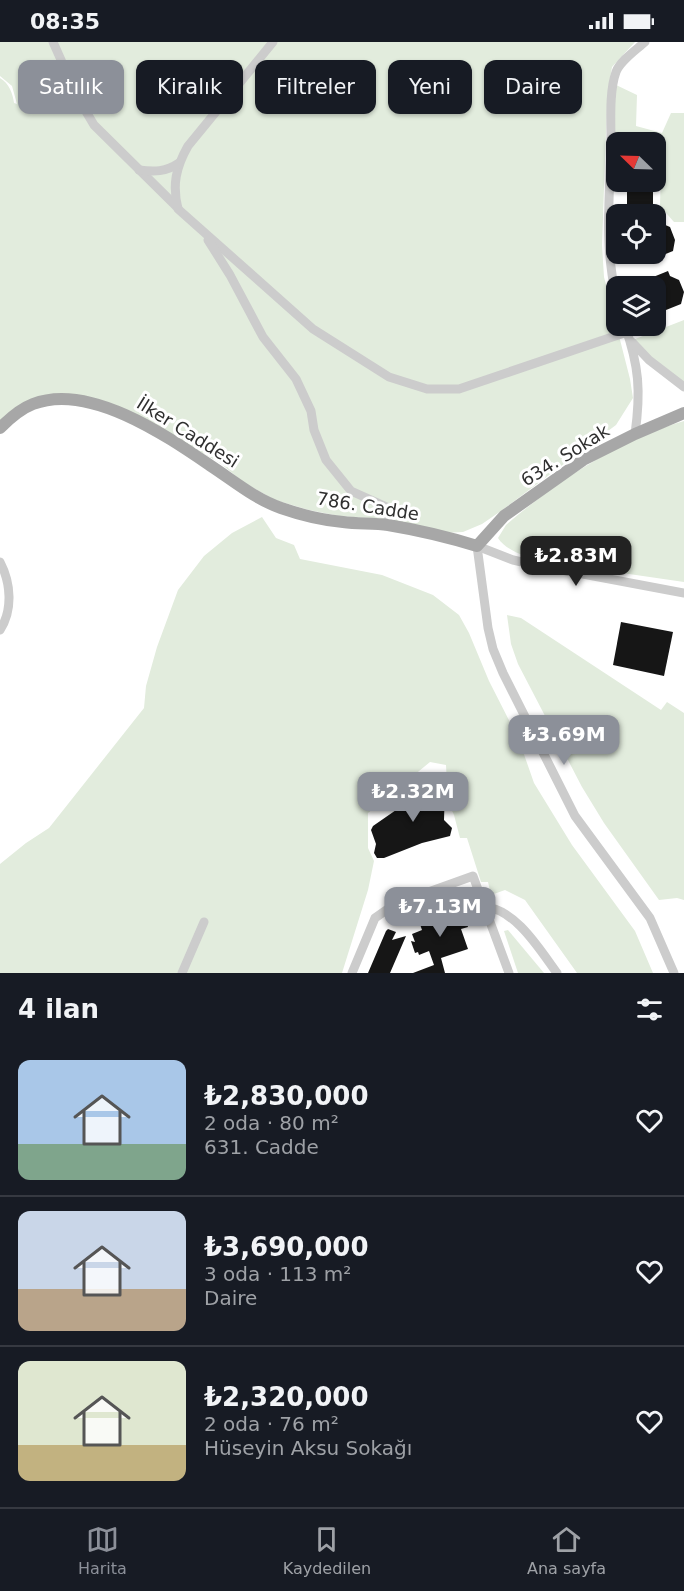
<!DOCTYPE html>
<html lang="tr">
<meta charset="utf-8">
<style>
body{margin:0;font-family:"DejaVu Sans",sans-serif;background:#242831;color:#f1f3f6;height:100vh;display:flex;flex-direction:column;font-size:22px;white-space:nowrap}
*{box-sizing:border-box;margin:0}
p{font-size:20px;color:#9ea1a6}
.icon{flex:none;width:33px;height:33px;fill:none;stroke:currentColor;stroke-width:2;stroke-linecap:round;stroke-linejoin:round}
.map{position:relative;height:931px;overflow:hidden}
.details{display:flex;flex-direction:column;background:#171b24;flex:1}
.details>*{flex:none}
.hud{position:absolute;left:18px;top:18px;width:648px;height:54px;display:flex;gap:12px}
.needle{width:39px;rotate:293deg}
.buttons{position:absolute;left:606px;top:90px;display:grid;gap:12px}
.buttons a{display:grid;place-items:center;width:60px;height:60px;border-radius:12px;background:#171b24;box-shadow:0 2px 4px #0004;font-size:30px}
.price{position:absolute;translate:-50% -51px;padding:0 14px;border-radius:12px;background:#8c9099;color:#fff;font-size:20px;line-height:39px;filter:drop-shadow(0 2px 3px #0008)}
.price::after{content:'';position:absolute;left:50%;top:36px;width:18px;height:14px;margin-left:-9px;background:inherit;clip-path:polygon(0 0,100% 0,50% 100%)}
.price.active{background:#222;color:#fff}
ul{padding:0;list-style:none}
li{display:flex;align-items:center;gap:18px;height:150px;padding:0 18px}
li+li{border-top:2px solid #363941}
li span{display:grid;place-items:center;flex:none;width:168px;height:120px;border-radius:12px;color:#555}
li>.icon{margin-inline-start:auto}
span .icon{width:72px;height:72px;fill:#fffc;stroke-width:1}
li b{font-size:26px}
h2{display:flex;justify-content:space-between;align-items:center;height:72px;padding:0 18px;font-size:26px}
.tag{padding:0 21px;border-radius:12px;background:#171b24;box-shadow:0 2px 4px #0004;font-size:21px;line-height:54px}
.tag.active{background:#8c9099;color:#fff}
.status{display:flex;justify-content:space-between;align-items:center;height:42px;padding:0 30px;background:#171b24;direction:ltr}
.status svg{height:16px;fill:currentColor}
.tab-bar{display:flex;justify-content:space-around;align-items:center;height:84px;border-top:2px solid #363941;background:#171b24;font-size:16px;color:#9ea1a6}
.tab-bar a{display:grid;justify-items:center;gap:3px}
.tab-bar .active{color:#8c9099}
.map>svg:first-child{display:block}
.green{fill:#e2ecdd}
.building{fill:#161616}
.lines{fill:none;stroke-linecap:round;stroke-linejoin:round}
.minor{stroke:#ccc;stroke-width:9}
.major{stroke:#a7a7a7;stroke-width:12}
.labels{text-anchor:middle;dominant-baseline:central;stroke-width:6;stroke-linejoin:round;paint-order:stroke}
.street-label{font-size:18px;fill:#2f2f2f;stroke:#fff}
</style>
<div class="status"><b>08:35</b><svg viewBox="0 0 49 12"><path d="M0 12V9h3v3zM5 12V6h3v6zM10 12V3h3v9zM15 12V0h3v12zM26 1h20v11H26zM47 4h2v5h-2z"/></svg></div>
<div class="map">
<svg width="684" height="931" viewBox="0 0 684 931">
<rect width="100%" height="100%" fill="#fff"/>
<g class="green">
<path d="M0 0H635L612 25 610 37 607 62 602 203 604 235 630 337 633 356 616 383 501 469 482 482 463 490 444 491 385 477 339 474 309 468 275 458 243 440 220 421 143 377 49 358 0 386V36C9 41 13 52 14 61L17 62 12 44 0 34Z"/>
<path d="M614 42 637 53 636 84 662 91 671 71H684V180H674L660 164 661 125 656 124V100H616V122H611Z"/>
<path d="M684 278V345L630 299Z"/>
<path d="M684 379V540L540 519C527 515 506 509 498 496L506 483C557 439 619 398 684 379Z"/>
<path d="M262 475 276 496 294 503 300 517 382 533 433 553 459 573 469 591 489 639 519 698 534 741 572 803 635 889 653 931H577L525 858 505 848 491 853 488 840H481L467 796H460L454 773 448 760 446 723 430 720 368 771V806L374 819 368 848 342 931H0V822L26 801 49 786 144 666 146 644 157 605 178 548 204 514 232 491Z"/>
<path d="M507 573 521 576 661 668 667 660 684 671V858L677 856 659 858 604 781 582 745 518 622 511 602Z"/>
<path d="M508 888 544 931H518L504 889Z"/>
</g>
<g class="building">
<rect x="627" y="140" width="26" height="23"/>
<path d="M656 179 670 185 675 198 673 209 646 220 645 218 630 212H656Z"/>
<path d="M668 229 670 234 679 238 684 250 681 262 656 272V244H631Z"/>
<path d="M621 580 673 590 664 634 613 623Z"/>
<path d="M435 741H441L445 744 444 778 452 786 450 794 422 801 384 816H377L374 811 376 802 371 788 373 784Z"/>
<path d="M454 864 459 880 466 878 468 885 461 887 468 907 441 916 445 931H413L434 923 429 909 419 913 418 910 415 911 411 899 415 900 412 892 422 888 418 876Z"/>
<path d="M388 887 396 890 392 898 406 894 390 931H368L386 889Z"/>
</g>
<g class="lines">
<g class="minor">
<path d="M53 0 78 56 94 83 178 166"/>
<path d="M273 0 188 104C176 125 172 143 178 167L313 287 389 335 427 347H459L627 290"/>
<path d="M139 128C154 130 166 130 179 121"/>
<path d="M208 198 230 233 263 295 296 337 311 369 314 388 326 418 351 449 389 466 388 483"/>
<path d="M616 253C604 204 610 150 611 100 611 80 609 49 616 30 620 19 636 8 645 0"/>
<path d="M625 284C639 324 641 349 635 392"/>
<path d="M632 300 649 318 684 345"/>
<path d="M477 504 488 586 493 607 503 631 575 774 650 876 674 931"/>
<path d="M477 504 513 518 535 523 684 551"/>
<path d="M0 520C11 541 13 568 0 588"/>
<path d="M484 865C515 866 540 908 557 931"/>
<path d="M182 931 204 880"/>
<path d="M352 931 375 876 395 862 473 834 509 931"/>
</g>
<path class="major" d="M0 386C9 377 20 367 33 362 89 340 167 394 211 424 234 439 255 457 281 466 301 473 322 478 343 480 358 482 373 481 388 483 418 488 448 495 477 504L504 474 583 418 635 392 684 371"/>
</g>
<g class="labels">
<g class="street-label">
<text transform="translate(188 390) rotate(32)">İlker Caddesi</text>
<text transform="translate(565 413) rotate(-32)">634. Sokak</text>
<text transform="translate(368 464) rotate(9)">786. Cadde</text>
</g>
</g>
</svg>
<div class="buttons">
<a><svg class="needle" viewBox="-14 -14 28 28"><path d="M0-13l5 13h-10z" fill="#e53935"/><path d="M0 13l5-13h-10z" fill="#9ea1a6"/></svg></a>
<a><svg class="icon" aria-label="locate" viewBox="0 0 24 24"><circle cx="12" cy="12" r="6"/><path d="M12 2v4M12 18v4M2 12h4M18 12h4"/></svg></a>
<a><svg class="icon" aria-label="layers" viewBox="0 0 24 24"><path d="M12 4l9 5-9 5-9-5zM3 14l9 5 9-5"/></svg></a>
</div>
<b class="price active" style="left:576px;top:545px">₺2.83M</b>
<b class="price" style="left:564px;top:724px">₺3.69M</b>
<b class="price" style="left:413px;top:781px">₺2.32M</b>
<b class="price" style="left:440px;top:896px">₺7.13M</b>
<div class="hud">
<a class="tag active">Satılık</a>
<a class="tag">Kiralık</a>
<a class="tag">Filtreler</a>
<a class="tag">Yeni</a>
<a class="tag">Daire</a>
</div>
</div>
<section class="details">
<h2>4 ilan<svg class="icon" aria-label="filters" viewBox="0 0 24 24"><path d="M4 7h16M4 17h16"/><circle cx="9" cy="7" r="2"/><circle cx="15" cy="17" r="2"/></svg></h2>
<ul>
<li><span style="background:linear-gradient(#a9c7e8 70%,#7fa58c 0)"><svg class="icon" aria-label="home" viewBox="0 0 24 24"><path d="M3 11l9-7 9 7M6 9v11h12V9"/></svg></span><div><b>₺2,830,000</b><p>2 oda · 80 m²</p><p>631. Cadde</p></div><svg class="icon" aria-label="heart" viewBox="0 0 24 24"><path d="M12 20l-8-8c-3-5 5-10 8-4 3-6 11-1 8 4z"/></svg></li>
<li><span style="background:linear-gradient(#c9d6e8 65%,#b9a48a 0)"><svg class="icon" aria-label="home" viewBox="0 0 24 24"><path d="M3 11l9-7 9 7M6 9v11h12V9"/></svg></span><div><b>₺3,690,000</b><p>3 oda · 113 m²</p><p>Daire</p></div><svg class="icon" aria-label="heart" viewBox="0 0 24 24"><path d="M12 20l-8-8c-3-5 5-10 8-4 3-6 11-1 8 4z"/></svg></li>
<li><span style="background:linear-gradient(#dfe7d0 70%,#c2b280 0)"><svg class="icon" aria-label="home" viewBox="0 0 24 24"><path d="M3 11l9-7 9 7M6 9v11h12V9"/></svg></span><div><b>₺2,320,000</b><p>2 oda · 76 m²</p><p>Hüseyin Aksu Sokağı</p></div><svg class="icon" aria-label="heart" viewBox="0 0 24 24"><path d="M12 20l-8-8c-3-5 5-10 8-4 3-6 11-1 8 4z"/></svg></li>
</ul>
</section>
<nav class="tab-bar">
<a class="active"><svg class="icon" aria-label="map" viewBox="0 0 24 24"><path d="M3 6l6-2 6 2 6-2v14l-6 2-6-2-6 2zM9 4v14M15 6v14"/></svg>Harita</a>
<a><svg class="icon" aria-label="saved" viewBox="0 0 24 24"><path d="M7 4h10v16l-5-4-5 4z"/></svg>Kaydedilen</a>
<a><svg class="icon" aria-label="home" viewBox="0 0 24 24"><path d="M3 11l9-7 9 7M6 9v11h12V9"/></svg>Ana sayfa</a>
</nav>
